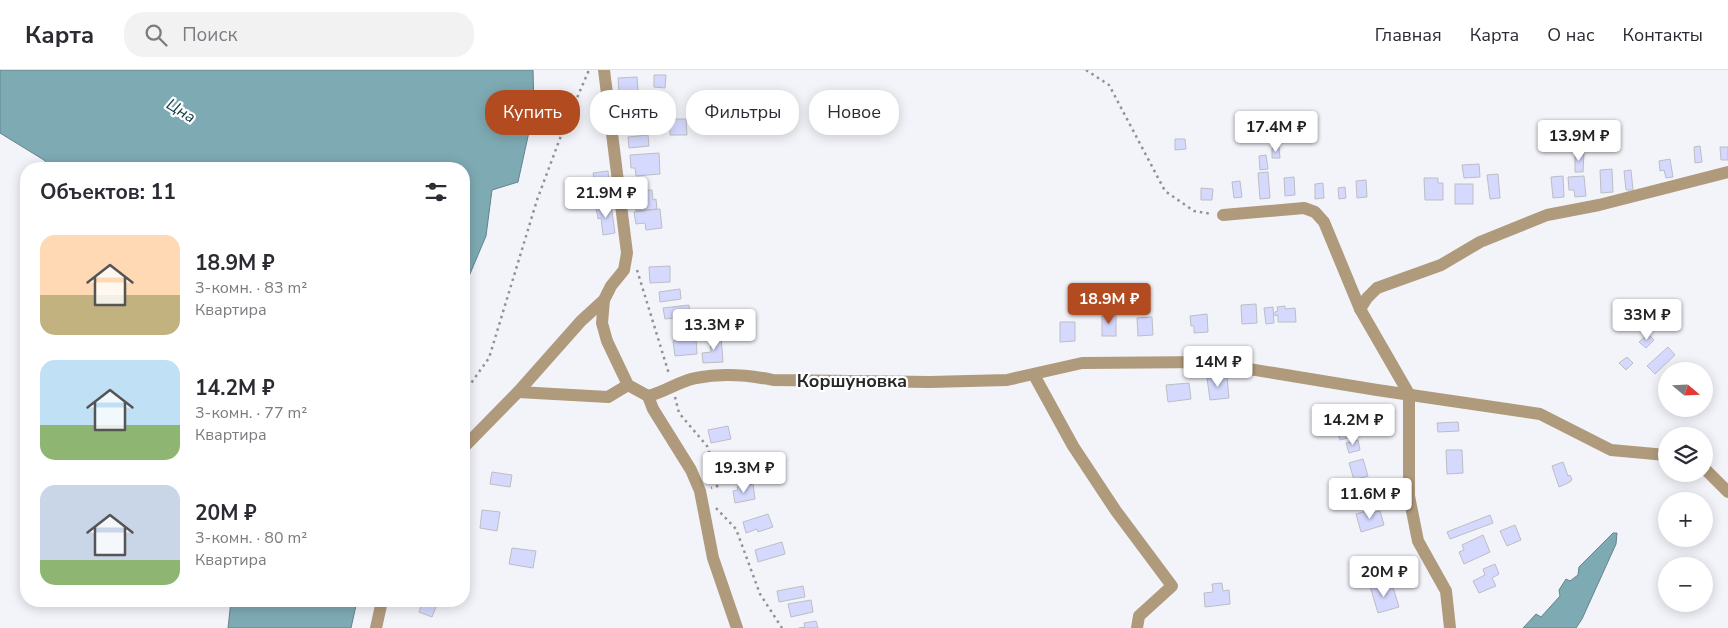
<!DOCTYPE html>
<html lang="ru">
<meta charset="utf-8">
<style>
body{margin:0;font-family:"Nunito Sans",sans-serif;background:#f2f2f3;color:#2b2b33;height:100vh;display:flex;flex-direction:column;font-size:19px;white-space:nowrap}
*{box-sizing:border-box;margin:0}
p{font-size:16px;color:#7c7c81}
.icon{flex:none;width:28px;height:28px;fill:none;stroke:currentColor;stroke-width:2;stroke-linecap:round;stroke-linejoin:round}
.map{position:relative;flex:1;overflow:hidden}
.panel{position:absolute;left:20px;top:92px;width:450px;height:445px;display:flex;flex-direction:column;background:#fff;border-radius:20px;box-shadow:0 2px 12px #0003}
.panel>*{flex:none}
.guide{position:absolute;left:485px;top:20px;width:475px;height:45px;display:flex;gap:10px}
.needle{width:32px;rotate:109deg}
.buttons{position:absolute;left:1658px;top:292px;display:grid;gap:10px}
.buttons a{display:grid;place-items:center;width:55px;height:55px;border-radius:50%;background:#fff;box-shadow:0 2px 12px #0003;font-size:25px}
.price{position:absolute;translate:-50% -42px;padding:0 11px;border-radius:5px;background:#fff;color:#222;font-size:16px;line-height:32px;filter:drop-shadow(0 1px 2px #0008)}
.price::after{content:'';position:absolute;left:50%;top:30px;width:15px;height:11px;margin-left:-8px;background:inherit;clip-path:polygon(0 0,100% 0,50% 100%)}
.price.active{background:#b24c20;color:#fff}
ul{padding:0;list-style:none}
li{display:flex;align-items:center;gap:15px;height:125px;padding:0 20px}
li span{display:grid;place-items:center;flex:none;width:140px;height:100px;border-radius:15px;color:#555}
li>.icon{margin-inline-start:auto}
span .icon{width:60px;height:60px;fill:#fffc;stroke-width:1}
li b{font-size:21px}
h2{display:flex;justify-content:space-between;align-items:center;height:60px;padding:0 20px;font-size:21px}
.tag{padding:0 18px;border-radius:20px;background:#fff;box-shadow:0 2px 12px #0003;font-size:18px;line-height:45px}
.tag.active{background:#b24c20;color:#fff}
header{display:flex;align-items:center;gap:30px;box-sizing:border-box;height:70px;padding:0 25px;background:#fff;border-bottom:1px solid #e1e1e2}
header strong{font-size:24px}
nav{display:flex;gap:28px;margin-inline-start:auto;font-size:18px}
.search{width:350px;height:45px;background:#f2f2f3;display:flex;align-items:center;gap:12px;box-sizing:border-box;padding:0 18px;border-radius:20px;color:#7c7c81;font-size:19px}
.map>svg:first-child{display:block}
.water{fill:#7eaab4;stroke:#64838b}
.building{fill:#d5d9fe;stroke:#bdbec3}
.lines{fill:none;stroke-linecap:round;stroke-linejoin:round}
.path{stroke:#929296;stroke-width:2.5;stroke-dasharray:2.5 4;stroke-linecap:butt}
.minor{stroke:#b09a7c;stroke-width:12}
.labels{text-anchor:middle;dominant-baseline:central;stroke-width:4.5;stroke-linejoin:round;paint-order:stroke}
.water-label{font-size:16px;font-style:italic;fill:#113b44;stroke:#fff}
.quarter-label{font-size:18px;font-weight:bold;fill:#28282a;stroke:#fff}
</style>
<header>
<strong>Карта</strong>
<div class="search"><svg class="icon" aria-label="search" viewBox="0 0 24 24"><circle cx="10" cy="10" r="6"/><path d="M15 15l6 6"/></svg>Поиск</div>
<nav><a>Главная</a><a>Карта</a><a>О нас</a><a>Контакты</a></nav>
</header>
<div class="map">
<svg width="1728" height="558" viewBox="0 0 1728 558">
<rect width="100%" height="100%" fill="#f3f4fa"/>
<g class="water">
<path d="M0 0H533L534 39 518 112 492 120 486 166 464 218V99H52L44 90 0 63Z"/>
<path d="M1613 463H1617L1616 474 1582 549 1576 558H1523L1536 544 1541 547 1560 526 1559 520 1566 509 1570 511 1578 505 1579 497Z"/>
<path d="M231 531H357L351 558H228Z"/>
</g>
<g class="building">
<path d="M654 5H666L665 18 654 17Z"/>
<path d="M637 7 638 21 619 23 618 8Z"/>
<rect x="638" y="26" width="18" height="11"/>
<path d="M669 49H686L687 65H670V56H664V50Z"/>
<path d="M648 65 649 76 629 78 628 67Z"/>
<path d="M1175 69H1185L1186 79 1175 80Z"/>
<path d="M1700 76 1702 92 1695 93 1694 77Z"/>
<path d="M1279 77 1280 88H1272V78Z"/>
<path d="M1720 77H1728V90H1721Z"/>
<path d="M1575 82H1584L1583 102H1575Z"/>
<path d="M659 83 660 104 636 106 635 98H631L630 85Z"/>
<path d="M1266 85 1268 99 1260 100 1259 86Z"/>
<path d="M1670 89 1673 107 1666 108 1664 100 1660 101 1659 91Z"/>
<path d="M1479 94 1480 107 1464 108 1462 95Z"/>
<path d="M1612 99 1613 122 1601 123 1600 100Z"/>
<path d="M1631 100 1633 120H1626L1624 101Z"/>
<path d="M608 101 609 111 595 113 593 103Z"/>
<path d="M1268 102 1270 128 1260 129 1258 103Z"/>
<path d="M1498 104 1500 128 1490 129 1487 105Z"/>
<path d="M1563 106 1564 127 1553 128 1551 107Z"/>
<path d="M1584 106 1586 126 1575 127 1574 120H1569L1568 107Z"/>
<path d="M1294 107 1295 125 1285 126 1284 108Z"/>
<path d="M1424 108H1438V113H1443V130H1425Z"/>
<path d="M1366 110 1367 127 1357 128 1356 111Z"/>
<path d="M1240 111 1242 127 1234 128 1232 112Z"/>
<path d="M1323 113 1324 128 1315 129V114Z"/>
<rect x="1455" y="114" width="18" height="20"/>
<path d="M1345 117 1346 128 1339 129 1338 118Z"/>
<path d="M1201 118 1213 119 1212 130H1201Z"/>
<path d="M652 120 653 130 656 129 657 139 636 141 634 121Z"/>
<path d="M611 134 615 163 603 165 601 148 598 149 596 137Z"/>
<path d="M660 139 662 158 646 160 645 153 636 154 634 142Z"/>
<path d="M670 196V212L650 213 649 197Z"/>
<path d="M680 219 681 229 660 232 659 222Z"/>
<path d="M1256 234 1257 253 1242 254 1241 235Z"/>
<path d="M689 235 690 246 665 249 663 238Z"/>
<path d="M1285 236V239L1295 238 1296 252H1278V245L1275 246V242L1278 241 1277 237Z"/>
<path d="M1273 237 1274 253 1266 254 1264 238Z"/>
<rect x="1102" y="244" width="14" height="22"/>
<path d="M1207 244 1208 262 1194 263V256H1191L1190 246Z"/>
<path d="M1152 247 1153 265 1138 266 1137 248Z"/>
<path d="M1060 252H1075V271L1060 272Z"/>
<path d="M1648 264 1654 270 1646 278 1639 272Z"/>
<path d="M710 266H721L723 292 703 293 702 283 711 282Z"/>
<path d="M696 269 697 284 675 286 673 271Z"/>
<path d="M1668 277 1675 285 1655 304 1647 296Z"/>
<path d="M1627 287 1633 293 1626 300 1619 293Z"/>
<path d="M1227 306 1229 328 1210 330 1207 308Z"/>
<path d="M1189 313 1191 329 1168 332 1166 315Z"/>
<path d="M1356 352 1360 365 1340 370 1336 357Z"/>
<path d="M1458 352 1459 361 1438 362 1437 353Z"/>
<path d="M728 356 731 369 711 373 708 360Z"/>
<path d="M1358 370 1360 380 1349 383 1346 373Z"/>
<path d="M1446 380H1462L1463 403 1447 404Z"/>
<path d="M743 383 747 399 724 404 721 393 731 391 729 386Z"/>
<path d="M1363 389 1368 406 1354 410 1349 393Z"/>
<path d="M1563 392 1568 406 1570 405 1572 410 1570 411V412L1559 417 1552 396Z"/>
<path d="M492 402 512 405 510 417 490 414Z"/>
<path d="M753 414 755 429 735 433 733 421 738 420 737 417Z"/>
<path d="M482 440 500 442 497 461 480 458Z"/>
<path d="M1370 440 1371 443 1380 441 1384 455 1361 462 1356 444Z"/>
<path d="M768 444 773 457 758 462 757 459 746 463 743 452Z"/>
<path d="M1490 445 1493 453 1450 469 1447 462Z"/>
<path d="M1515 455 1521 470 1507 476 1500 461Z"/>
<path d="M1483 465 1490 482 1464 494 1459 482 1464 480 1462 475Z"/>
<path d="M782 472 785 484 758 492 755 480Z"/>
<path d="M512 478 536 481 533 498 509 494Z"/>
<path d="M1495 494 1499 504 1492 508 1496 516 1479 523 1473 511 1485 505 1483 499Z"/>
<path d="M1222 513 1223 521 1229 520 1230 534 1205 537 1204 523 1213 522 1212 514Z"/>
<path d="M1380 513 1381 517 1392 514 1399 537 1378 543 1370 516Z"/>
<path d="M803 516 805 527 779 532 777 521Z"/>
<path d="M811 530 813 542 791 547 788 534Z"/>
<path d="M422 533 436 537 432 547 419 542Z"/>
<path d="M816 551 818 558H799L805 557 804 553Z"/>
</g>
<g class="lines">
<g class="path">
<path d="M1086 0 1109 15 1165 121 1194 141 1212 144"/>
<path d="M637 200 669 304"/>
<path d="M464 323 489 288 537 130 562 63 589 0"/>
<path d="M675 327 679 343 707 376 721 415 711 418"/>
<path d="M716 438 736 459 760 524 782 558"/>
</g>
<g class="minor">
<path d="M1223 145 1304 138 1315 142 1324 152 1360 239 1409 324V426L1418 471 1446 521 1450 558"/>
<path d="M604 230 602 253 607 271 628 315 648 326 653 339 691 400 700 421 713 488 737 558"/>
<path d="M1360 239 1367 228 1377 218 1441 195 1480 172 1547 145 1599 135 1728 102"/>
<path d="M1034 305 1073 376 1116 441 1172 516 1139 546 1137 558"/>
<path d="M518 322 608 327 628 315"/>
<path d="M648 326C665 322 679 311 696 308 721 303 749 305 773 310L930 312 1007 310 1082 293 1207 292 1377 320 1540 344 1611 380 1666 385"/>
<path d="M464 377 518 322 581 251 604 230 611 216 624 200 627 183 604 0"/>
<path d="M1704 398 1728 422"/>
<path d="M376 558 382 531"/>
</g>
</g>
<g class="labels">
<g class="water-label">
<text transform="translate(181 41) rotate(32)">Цна</text>
</g>
<g class="quarter-label">
<text x="852" y="311">Коршуновка</text>
</g>
</g>
</svg>
<div class="buttons">
<a><svg class="needle" viewBox="-14 -14 28 28"><path d="M0-13l5 13h-10z" fill="#e53935"/><path d="M0 13l5-13h-10z" fill="#7c7c81"/></svg></a>
<a><svg class="icon" aria-label="layers" viewBox="0 0 24 24"><path d="M12 4l9 5-9 5-9-5zM3 14l9 5 9-5"/></svg></a>
<a>+</a>
<a>−</a>
</div>
<b class="price" style="left:1276px;top:83px">17.4M ₽</b>
<b class="price" style="left:1579px;top:92px">13.9M ₽</b>
<b class="price" style="left:606px;top:149px">21.9M ₽</b>
<b class="price active" style="left:1109px;top:255px">18.9M ₽</b>
<b class="price" style="left:1647px;top:271px">33M ₽</b>
<b class="price" style="left:714px;top:281px">13.3M ₽</b>
<b class="price" style="left:1218px;top:318px">14M ₽</b>
<b class="price" style="left:1353px;top:376px">14.2M ₽</b>
<b class="price" style="left:744px;top:424px">19.3M ₽</b>
<b class="price" style="left:1370px;top:450px">11.6M ₽</b>
<b class="price" style="left:1384px;top:528px">20M ₽</b>
<div class="guide">
<a class="tag active">Купить</a>
<a class="tag">Снять</a>
<a class="tag">Фильтры</a>
<a class="tag">Новое</a>
</div>
<section class="panel">
<h2>Объектов: 11<svg class="icon" aria-label="filters" viewBox="0 0 24 24"><path d="M4 7h16M4 17h16"/><circle cx="9" cy="7" r="2"/><circle cx="15" cy="17" r="2"/></svg></h2>
<ul>
<li><span style="background:linear-gradient(#ffd9b3 60%,#c2b280 0)"><svg class="icon" aria-label="home" viewBox="0 0 24 24"><path d="M3 11l9-7 9 7M6 9v11h12V9"/></svg></span><div><b>18.9M ₽</b><p>3-комн. · 83 m²</p><p>Квартира</p></div></li>
<li><span style="background:linear-gradient(#bfe0f5 65%,#8fb573 0)"><svg class="icon" aria-label="home" viewBox="0 0 24 24"><path d="M3 11l9-7 9 7M6 9v11h12V9"/></svg></span><div><b>14.2M ₽</b><p>3-комн. · 77 m²</p><p>Квартира</p></div></li>
<li><span style="background:linear-gradient(#c9d6e8 75%,#8fb573 0)"><svg class="icon" aria-label="home" viewBox="0 0 24 24"><path d="M3 11l9-7 9 7M6 9v11h12V9"/></svg></span><div><b>20M ₽</b><p>3-комн. · 80 m²</p><p>Квартира</p></div></li>
</ul>
</section>
</div>
